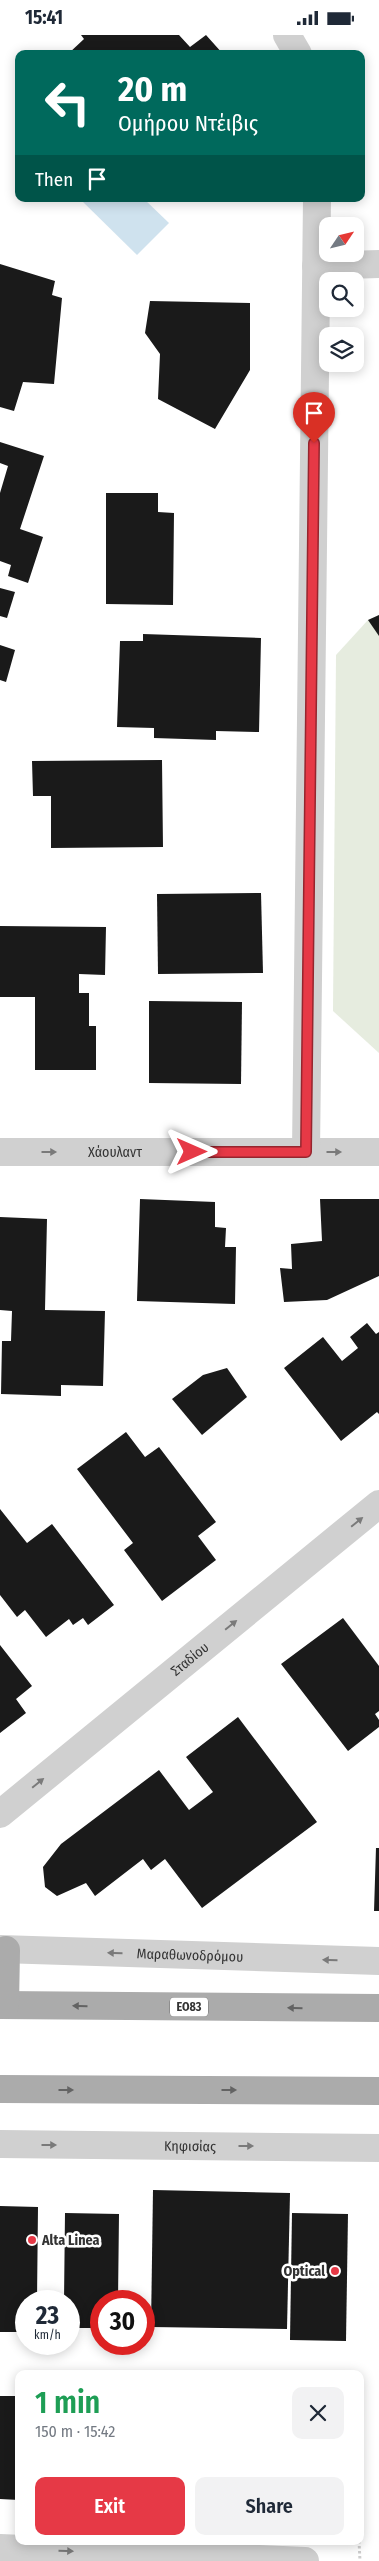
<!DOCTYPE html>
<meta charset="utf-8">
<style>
body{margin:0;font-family:"Fira Sans Condensed",sans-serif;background:#f2f2f3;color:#1f2937;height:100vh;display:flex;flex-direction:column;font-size:19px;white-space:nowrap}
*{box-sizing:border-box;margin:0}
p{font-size:16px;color:#747a83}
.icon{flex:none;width:28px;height:28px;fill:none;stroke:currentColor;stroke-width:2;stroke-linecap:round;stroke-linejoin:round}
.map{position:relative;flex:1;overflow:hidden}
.sheet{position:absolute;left:15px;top:2335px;width:349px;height:175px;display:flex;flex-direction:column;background:#fff;border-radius:10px;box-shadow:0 2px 12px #0003}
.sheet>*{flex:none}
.top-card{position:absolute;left:15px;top:15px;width:350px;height:152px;border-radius:10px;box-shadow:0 2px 12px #0003;background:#00695c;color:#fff;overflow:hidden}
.needle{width:32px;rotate:55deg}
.fabs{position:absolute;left:319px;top:182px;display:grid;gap:10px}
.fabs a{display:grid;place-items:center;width:45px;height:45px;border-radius:10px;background:#fff;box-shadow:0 2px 12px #0003;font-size:25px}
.speed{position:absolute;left:15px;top:2255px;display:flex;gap:10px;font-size:25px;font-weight:700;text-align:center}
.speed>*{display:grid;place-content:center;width:65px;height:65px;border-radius:50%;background:#fff;box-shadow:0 2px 12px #0003;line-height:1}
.speed small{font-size:12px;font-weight:400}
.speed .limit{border:8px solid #d22;background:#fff;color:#111}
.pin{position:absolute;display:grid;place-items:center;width:42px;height:42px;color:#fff;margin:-51px -21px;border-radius:50% 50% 50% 0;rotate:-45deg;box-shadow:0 0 5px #0007}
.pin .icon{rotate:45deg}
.me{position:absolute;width:55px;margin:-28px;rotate:90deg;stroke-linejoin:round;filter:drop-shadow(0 0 4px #0008)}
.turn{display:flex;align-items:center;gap:18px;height:105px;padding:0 20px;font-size:22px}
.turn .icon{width:65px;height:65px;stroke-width:2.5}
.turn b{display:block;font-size:35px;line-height:42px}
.then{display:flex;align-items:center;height:48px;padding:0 20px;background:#0003;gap:10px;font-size:19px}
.round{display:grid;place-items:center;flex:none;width:52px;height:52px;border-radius:10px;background:#f2f2f3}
.head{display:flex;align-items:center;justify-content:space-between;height:85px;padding:0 20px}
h1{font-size:30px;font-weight:600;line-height:38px;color:#1e9e55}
.button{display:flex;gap:10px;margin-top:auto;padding:10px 20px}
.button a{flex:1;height:58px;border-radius:10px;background:#e63946;color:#fff;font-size:20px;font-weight:600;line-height:58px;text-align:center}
.button a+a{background:#f2f2f3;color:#1f2937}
.status{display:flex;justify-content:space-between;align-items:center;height:35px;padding:0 25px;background:#fff;direction:ltr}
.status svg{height:14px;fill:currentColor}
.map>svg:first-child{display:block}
.green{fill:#e6ecdf}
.water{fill:#cfe2ee}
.building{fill:#1a1a1a}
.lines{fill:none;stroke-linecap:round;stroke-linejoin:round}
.path{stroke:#cdcdcd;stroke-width:3;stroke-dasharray:2.5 2.5;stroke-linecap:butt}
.minor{stroke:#d0d0d0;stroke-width:28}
.major{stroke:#ababab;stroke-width:28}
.oneway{fill:#7a7a7a}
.oneway2{fill:#636363}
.route-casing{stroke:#96252e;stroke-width:12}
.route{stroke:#e63946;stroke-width:9}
.poi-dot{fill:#e63946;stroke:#fff;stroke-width:2}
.labels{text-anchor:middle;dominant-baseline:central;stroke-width:5;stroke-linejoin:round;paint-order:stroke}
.shield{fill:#fff;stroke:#707070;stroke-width:1}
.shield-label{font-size:12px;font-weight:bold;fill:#333}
.street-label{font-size:14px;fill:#333;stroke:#fff}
.poi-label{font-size:14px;font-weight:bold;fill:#333;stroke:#fff;text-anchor:start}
</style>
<div class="status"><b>15:41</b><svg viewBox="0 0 49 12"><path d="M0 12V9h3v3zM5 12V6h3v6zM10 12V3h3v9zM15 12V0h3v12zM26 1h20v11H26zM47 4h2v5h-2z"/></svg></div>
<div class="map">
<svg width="379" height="2526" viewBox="0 0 379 2526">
<rect width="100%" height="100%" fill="#fff"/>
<polygon class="green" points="379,580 379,1018 333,976 336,620 368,585"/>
<polygon class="water" points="80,164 144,164 169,188 137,220"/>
<g class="building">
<polygon points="81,0 179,0 190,12 206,0 223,19 68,19 84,4"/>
<polygon points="0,229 55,246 52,260 62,263 54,349 23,347 14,376 0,372"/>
<polygon points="150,266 250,268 250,335 215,394 158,364 160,319 145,298"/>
<polygon points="0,407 44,421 20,494 43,502 28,548 8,541 11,530 0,526 0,458 8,431 0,428"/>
<polygon points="106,458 158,458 158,477 174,478 173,570 106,569"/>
<polygon points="0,553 15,557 7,583 0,581"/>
<polygon points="379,580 379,601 368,585"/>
<polygon points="143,599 261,603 259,697 216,696 216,705 154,703 154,693 117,692 120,606 143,606"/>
<polygon points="0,610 15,615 6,647 0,645"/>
<polygon points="162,725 163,812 51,813 51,761 33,761 32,726"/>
<polygon points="261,858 263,938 158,939 157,859"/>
<polygon points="0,891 106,892 105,940 79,939 79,958 89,958 89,991 96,991 96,1035 35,1035 35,962 0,962"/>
<polygon points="149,966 242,967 241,1049 149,1048"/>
<polygon points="140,1164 215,1167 215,1192 226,1193 225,1212 236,1212 235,1269 137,1266"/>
<polygon points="320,1164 379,1164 379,1241 327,1265 284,1267 280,1233 292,1234 291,1209 322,1206"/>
<polygon points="0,1182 47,1184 45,1275 105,1276 103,1351 61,1350 61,1361 1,1359 2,1306 11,1306 12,1276 0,1275"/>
<polygon points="367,1288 376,1299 379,1297 379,1379 377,1377 341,1406 284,1333 323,1302 342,1326 358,1313 350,1302"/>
<polygon points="227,1333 247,1362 202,1400 172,1364 203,1340"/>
<polygon points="126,1397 145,1422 159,1412 216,1487 198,1501 216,1525 162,1566 124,1515 133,1508 77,1434"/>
<polygon points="0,1474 27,1508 52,1489 114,1570 88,1590 83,1583 73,1590 69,1584 46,1602 25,1575 17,1582 0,1560"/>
<polygon points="343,1583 379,1631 379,1676 375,1679 379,1685 379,1692 348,1716 281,1629"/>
<polygon points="0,1610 32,1651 16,1664 26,1678 0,1698"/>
<polygon points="238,1682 317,1787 202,1873 165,1824 151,1835 143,1824 95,1861 86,1848 57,1861 45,1852 43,1832 61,1809 159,1735 189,1775 213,1757 186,1722"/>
<polygon points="376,1813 379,1813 379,1876 374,1876"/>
<polygon points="153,2155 290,2158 287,2294 151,2292"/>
<polygon points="0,2171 38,2172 37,2266 26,2266 26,2297 0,2297"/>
<polygon points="65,2178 119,2179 118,2266 101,2266 101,2293 69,2293 69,2266 64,2266"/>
<polygon points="292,2178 348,2179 346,2306 290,2305"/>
<polygon points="0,2361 19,2361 19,2465 0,2464"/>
</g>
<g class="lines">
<polyline class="path" points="359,2506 360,2526"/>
<g class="minor">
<polyline points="287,0 298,19"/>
<polyline points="316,231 379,229"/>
<path id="s1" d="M 0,1117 L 379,1117"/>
<polyline points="306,1117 317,164"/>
<path id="s2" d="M 0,1779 L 379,1469"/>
<path id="s3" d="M 0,1914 L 379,1926"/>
<path id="s4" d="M 0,2109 L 379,2113"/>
<polyline points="0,2513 305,2526"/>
</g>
<g class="major">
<polyline points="0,1970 379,1973"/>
<polyline points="5,1970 6,1915"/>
<polyline points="0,2054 379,2056"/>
</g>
</g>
<defs><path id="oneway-solid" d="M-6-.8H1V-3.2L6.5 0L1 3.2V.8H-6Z" transform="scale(1.25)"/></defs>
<g class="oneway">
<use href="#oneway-solid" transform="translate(49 1117)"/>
<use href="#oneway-solid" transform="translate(334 1117)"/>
<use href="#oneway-solid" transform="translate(357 1487) rotate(-39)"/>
<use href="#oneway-solid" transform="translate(231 1590) rotate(-39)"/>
<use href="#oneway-solid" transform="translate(38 1748) rotate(-39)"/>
<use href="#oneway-solid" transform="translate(115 1918) rotate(-178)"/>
<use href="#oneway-solid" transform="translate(330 1925) rotate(-178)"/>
<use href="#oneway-solid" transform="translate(49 2110)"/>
<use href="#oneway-solid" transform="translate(246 2111)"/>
<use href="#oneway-solid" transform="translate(66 2516) rotate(2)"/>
</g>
<g class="oneway2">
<use href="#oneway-solid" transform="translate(80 1971) rotate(-179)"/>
<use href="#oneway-solid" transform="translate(295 1973) rotate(-179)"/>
<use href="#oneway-solid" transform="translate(66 2055)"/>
<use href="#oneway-solid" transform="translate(229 2055)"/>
</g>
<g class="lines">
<g class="route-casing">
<polyline id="route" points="192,1117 306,1117 314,408"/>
</g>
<use href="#route" class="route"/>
</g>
<g class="poi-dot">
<circle cx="32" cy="2205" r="5"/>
<circle cx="335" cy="2236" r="5"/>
</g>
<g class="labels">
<rect class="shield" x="170" y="1962.5" width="38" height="19" rx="4"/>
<g class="shield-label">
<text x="189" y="1972">ΕΟ83</text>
</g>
<g class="street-label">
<text stroke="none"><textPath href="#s1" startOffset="115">Χάουλαντ</textPath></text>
<text stroke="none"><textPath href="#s2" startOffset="245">Σταδίου</textPath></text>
<text stroke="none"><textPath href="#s3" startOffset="190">Μαραθωνοδρόμου</textPath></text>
<text stroke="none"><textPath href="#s4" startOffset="190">Κηφισίας</textPath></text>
</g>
<g class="poi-label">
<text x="42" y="2205">Alta Linea</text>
<text x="325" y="2236" text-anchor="end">Optical</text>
</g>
</g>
</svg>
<div class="fabs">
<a><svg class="needle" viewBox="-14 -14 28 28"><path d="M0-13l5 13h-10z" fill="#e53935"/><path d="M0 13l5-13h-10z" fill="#747a83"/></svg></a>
<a><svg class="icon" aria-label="search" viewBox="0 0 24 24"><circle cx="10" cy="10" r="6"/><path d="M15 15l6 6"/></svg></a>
<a><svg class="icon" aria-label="layers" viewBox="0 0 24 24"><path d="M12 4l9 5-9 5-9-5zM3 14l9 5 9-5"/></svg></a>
</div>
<div class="speed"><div>23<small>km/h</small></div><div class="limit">30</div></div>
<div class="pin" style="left:314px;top:408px;background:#d93025"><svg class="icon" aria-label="arrive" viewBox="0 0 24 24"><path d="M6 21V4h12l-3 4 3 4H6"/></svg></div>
<svg class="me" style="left:192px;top:1117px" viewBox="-20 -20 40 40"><path d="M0-17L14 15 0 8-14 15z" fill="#e63946" stroke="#fff" stroke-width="4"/></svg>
<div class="top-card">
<div class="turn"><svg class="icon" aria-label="left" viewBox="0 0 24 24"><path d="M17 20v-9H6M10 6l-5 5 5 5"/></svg><div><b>20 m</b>Ομήρου Ντέιβις</div></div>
<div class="then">Then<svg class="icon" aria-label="arrive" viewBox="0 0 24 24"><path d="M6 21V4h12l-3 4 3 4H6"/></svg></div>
</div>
<section class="sheet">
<div class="head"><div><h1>1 min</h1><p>150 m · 15:42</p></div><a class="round"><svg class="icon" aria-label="close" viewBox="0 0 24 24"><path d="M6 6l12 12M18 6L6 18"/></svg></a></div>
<div class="button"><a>Exit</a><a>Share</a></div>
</section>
</div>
